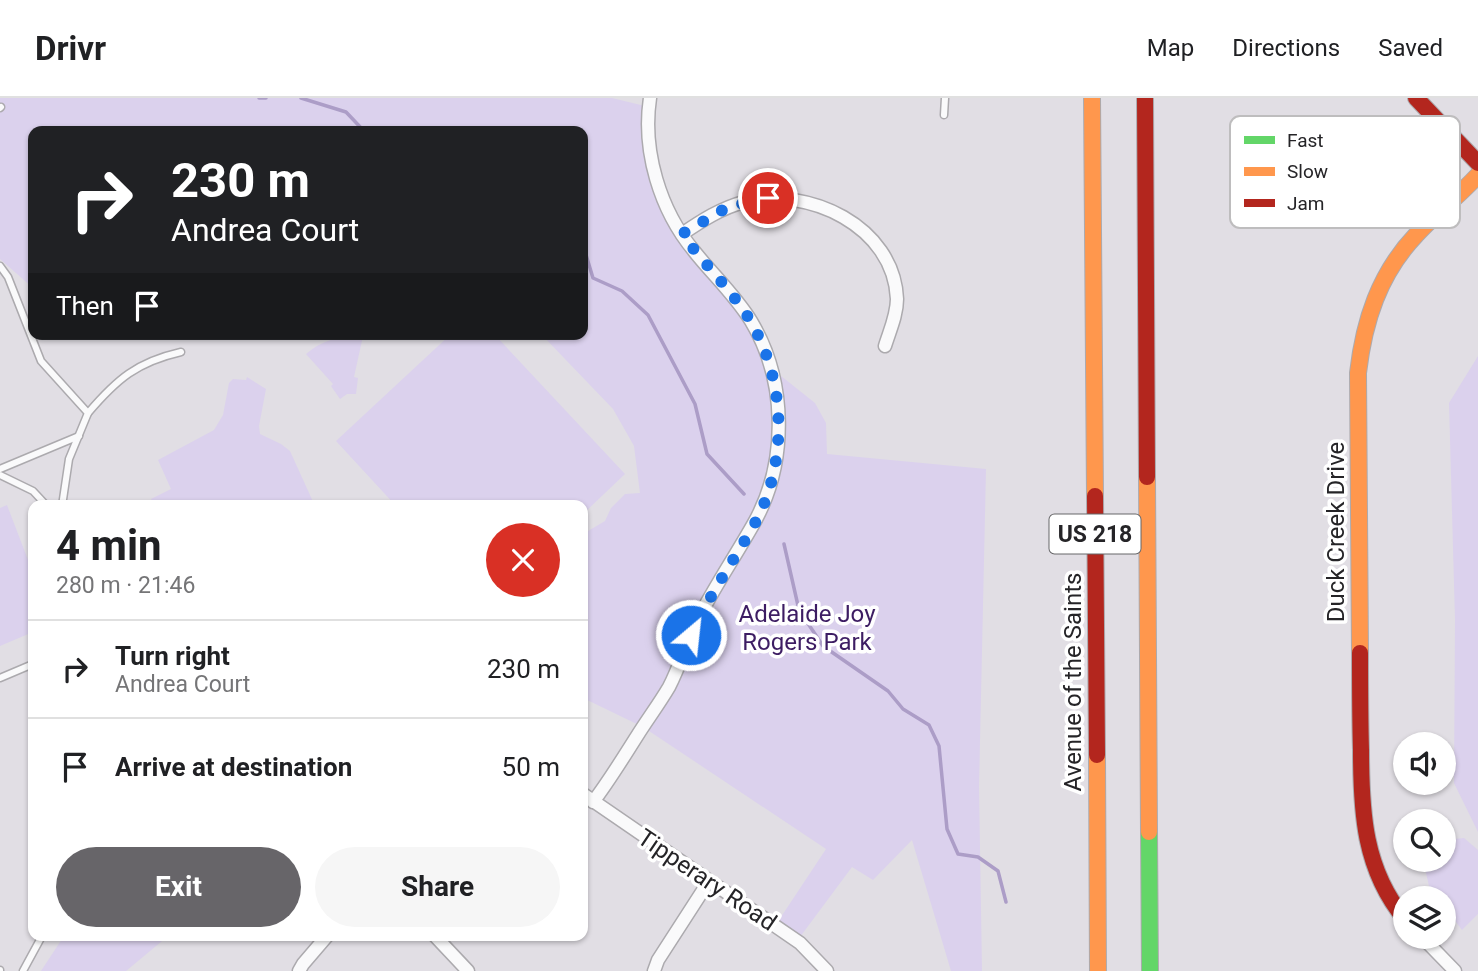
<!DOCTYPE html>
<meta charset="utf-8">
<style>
body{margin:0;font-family:Roboto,sans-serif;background:#f6f6f6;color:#202124;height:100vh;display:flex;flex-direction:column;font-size:26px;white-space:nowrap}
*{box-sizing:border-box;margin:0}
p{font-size:23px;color:#757577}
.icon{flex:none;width:38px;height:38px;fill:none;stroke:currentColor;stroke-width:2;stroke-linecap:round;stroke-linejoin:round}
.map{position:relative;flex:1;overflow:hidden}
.drawer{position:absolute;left:28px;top:402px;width:560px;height:441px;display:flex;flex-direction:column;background:#fff;border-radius:14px;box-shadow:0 2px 5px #0004}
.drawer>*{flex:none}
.banner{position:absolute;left:28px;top:28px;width:560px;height:214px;border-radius:14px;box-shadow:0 2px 5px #0004;background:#202124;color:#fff;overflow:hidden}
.controls{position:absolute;left:1393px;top:634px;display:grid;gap:14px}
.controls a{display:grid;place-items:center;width:63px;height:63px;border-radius:50%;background:#fff;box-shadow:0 2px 5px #0004;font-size:35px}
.pin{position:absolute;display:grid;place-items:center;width:60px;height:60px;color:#fff;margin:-30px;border:4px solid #fff;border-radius:50%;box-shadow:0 2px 7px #0007}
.me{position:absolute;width:77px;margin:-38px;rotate:28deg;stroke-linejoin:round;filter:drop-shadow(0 0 5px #0008)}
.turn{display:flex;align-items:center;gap:24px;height:147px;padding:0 28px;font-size:32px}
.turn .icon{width:91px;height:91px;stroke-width:2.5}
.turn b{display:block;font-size:49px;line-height:60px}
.then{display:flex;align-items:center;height:66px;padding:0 28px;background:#0003;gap:14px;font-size:26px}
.round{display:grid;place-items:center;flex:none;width:74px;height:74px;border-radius:37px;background:#f6f6f6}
.headline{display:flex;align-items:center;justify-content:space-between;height:119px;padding:0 28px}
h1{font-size:42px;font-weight:700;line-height:52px}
.button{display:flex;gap:14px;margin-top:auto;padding:14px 28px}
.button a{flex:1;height:80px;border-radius:42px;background:#676569;color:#fff;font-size:28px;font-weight:700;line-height:80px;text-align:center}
.button a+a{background:#f6f6f6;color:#202124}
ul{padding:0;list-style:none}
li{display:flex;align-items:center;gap:21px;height:98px;padding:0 28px;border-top:2px solid #e0e0e0}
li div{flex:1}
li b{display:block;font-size:26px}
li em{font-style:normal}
header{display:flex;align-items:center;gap:42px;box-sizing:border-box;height:98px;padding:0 35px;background:#fff;border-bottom:2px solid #e0e0e0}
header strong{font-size:33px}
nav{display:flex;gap:38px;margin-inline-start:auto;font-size:24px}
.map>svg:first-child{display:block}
.green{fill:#dbd1ed}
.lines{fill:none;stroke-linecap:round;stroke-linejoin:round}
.stream{stroke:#ac9dc7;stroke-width:3.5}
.lane-casing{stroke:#acaaae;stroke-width:9}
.street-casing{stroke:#acaaae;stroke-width:15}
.fast-casing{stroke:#acaaae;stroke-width:18}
.slow-casing{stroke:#acaaae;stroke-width:18}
.jam-casing{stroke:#acaaae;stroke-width:18}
.lane{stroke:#fafafb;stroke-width:6}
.street{stroke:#fafafb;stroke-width:12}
.fast{stroke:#63d668;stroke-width:16}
.slow{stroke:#ff974d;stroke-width:16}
.jam{stroke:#b3261e;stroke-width:16}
.route{stroke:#1a73e8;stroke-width:12;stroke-dasharray:0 21.6}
.labels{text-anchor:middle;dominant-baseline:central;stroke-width:7;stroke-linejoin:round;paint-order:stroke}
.shield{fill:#fff;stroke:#666668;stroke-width:2}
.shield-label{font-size:23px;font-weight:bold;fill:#252427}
.street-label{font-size:24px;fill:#252427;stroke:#fff}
.park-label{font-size:24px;fill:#3d1d63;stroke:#fff}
.key{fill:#fff;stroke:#bebdbe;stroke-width:2}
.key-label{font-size:19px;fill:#252427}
</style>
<header>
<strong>Drivr</strong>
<nav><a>Map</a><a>Directions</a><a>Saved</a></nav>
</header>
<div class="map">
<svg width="1478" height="873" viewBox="0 0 1478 873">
<rect width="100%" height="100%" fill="#e1dee4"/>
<g class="green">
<polygon points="0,0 612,0 649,9 648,33 668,112 735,200 771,270 815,305 826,325 827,356 986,371 979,689 982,873 951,873 912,742 873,782 852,769 797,843 775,828 826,751 643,629 583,600 583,436 605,423 611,410 625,396 640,395 634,348 613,311 541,236 583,236 583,33 33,33 33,190 0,161"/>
<polygon points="451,236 494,236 625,376 583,416 583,408 396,408 336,343"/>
<path d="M 349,238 L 363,238 L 354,279 L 358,280 L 356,296 L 347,296 L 340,301 L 331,288 L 333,286 L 306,256 C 319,245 332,240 349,238 Z"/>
<polygon points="1478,258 1478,734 1454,685 1455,522 1449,305"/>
<polygon points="247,279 266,291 259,328 260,336 281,346 290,353 315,408 155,408 151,401 171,391 158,362 214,332 223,317 229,285 233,281 246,282"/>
<polygon points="7,407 33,475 33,534 0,548 0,410"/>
<polygon points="1464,740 1478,752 1478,816 1462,832 1444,808 1444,800 1438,800 1429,788 1424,766 1426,761 1444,761 1444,742"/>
<polygon points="64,838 168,838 126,873 41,873"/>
</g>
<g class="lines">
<g class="stream">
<polyline points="259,0 266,0"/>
<polyline points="301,0 346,14 364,33"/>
<polyline points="583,147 593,180 622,193 648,217 695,306 707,356 744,396"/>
<polyline points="784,446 799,512 823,548 888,593 903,611 929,627 939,648 947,731 958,756 978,759 998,773 1006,804"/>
</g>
<g class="lane-casing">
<g id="lane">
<polyline points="0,10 1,9"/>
<polyline points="944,17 945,0"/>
<polyline points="0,168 8,179 41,263 88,315 69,361 62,408"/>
<path d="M 88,315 C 117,281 137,264 181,254"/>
<polyline points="0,371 79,338"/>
<polyline points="0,377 33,393 47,408"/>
<polyline points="0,580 33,566"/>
<polyline points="0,872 0,873"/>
<polyline points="23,873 42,838"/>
</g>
</g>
<g class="street-casing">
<g id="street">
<path d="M 1281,37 L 1345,105 C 1387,115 1386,78 1429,124"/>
<path d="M 682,136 C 701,123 721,110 744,104 C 808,88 894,128 897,201 C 897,217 890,232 885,248"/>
<polyline points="583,696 800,845 827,873"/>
<path d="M 593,704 C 609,683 623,660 637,638 C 647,622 659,606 669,589 C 680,568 687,543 698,521 C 715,488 736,457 754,425 C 788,364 787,283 751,223 C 735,197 713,177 694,153 C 660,112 642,53 650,0"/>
<polyline points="435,838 468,873"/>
<polyline points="1421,838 1455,873"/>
<polyline points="299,873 303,866 327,838"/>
<polyline points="654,873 658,862 709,783"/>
</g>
</g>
<g class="fast-casing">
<polyline id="fast" points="1149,734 1150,873"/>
</g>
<g class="slow-casing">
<g id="slow">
<polyline points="1092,0 1095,398"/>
<polyline points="1147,379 1149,734"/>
<path d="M 1360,555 L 1358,275 C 1364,223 1379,176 1416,137 C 1435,116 1458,99 1478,77"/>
<polyline points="1097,657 1098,873"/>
</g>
</g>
<g class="jam-casing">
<g id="jam">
<polyline points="1145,0 1147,379"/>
<polyline points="1416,0 1478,65"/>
<polyline points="1095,398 1097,657"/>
<path d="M 1360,555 C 1360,587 1360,620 1361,652 C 1361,714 1364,772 1405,821"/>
</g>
</g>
<use href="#lane" class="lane"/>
<use href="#street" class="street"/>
<use href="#fast" class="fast"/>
<use href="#slow" class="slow"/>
<use href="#jam" class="jam"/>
</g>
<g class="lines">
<path class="route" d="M 691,537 C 709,498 734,462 755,425 C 788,364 786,284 751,224 C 732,192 704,166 682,136 L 728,109 L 768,100"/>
</g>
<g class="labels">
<rect class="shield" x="1049.5" y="416.5" width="91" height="39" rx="5"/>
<g class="shield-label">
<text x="1095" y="436">US 218</text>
</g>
<g class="street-label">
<text transform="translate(1336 434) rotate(-90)">Duck Creek Drive</text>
<text transform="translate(1073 584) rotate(-90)">Avenue of the Saints</text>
<text transform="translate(707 782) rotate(34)">Tipperary Road</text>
</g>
<g class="park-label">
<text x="807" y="516">Adelaide Joy<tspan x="807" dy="28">Rogers Park</tspan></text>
</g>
</g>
<rect x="1230" y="18" width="230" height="112" rx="10" class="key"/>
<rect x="1244" y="38" width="31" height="8" fill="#63d668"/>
<rect x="1244" y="69" width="31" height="9" fill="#ff974d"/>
<rect x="1244" y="101" width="31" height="8" fill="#b3261e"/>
<g class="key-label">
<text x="1287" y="49">Fast</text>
<text x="1287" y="80">Slow</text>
<text x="1287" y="112">Jam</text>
</g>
</svg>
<div class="controls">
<a><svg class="icon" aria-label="sound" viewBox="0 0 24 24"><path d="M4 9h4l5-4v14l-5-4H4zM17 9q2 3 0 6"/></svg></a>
<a><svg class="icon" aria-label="search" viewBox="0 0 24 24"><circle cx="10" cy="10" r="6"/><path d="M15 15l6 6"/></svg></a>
<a><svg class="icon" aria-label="layers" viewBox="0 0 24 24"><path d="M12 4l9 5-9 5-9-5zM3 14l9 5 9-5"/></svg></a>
</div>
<div class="pin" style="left:768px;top:100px;background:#d93025"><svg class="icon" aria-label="arrive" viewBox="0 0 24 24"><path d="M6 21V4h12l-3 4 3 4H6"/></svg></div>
<svg class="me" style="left:691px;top:537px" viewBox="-20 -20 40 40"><circle r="17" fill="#1a73e8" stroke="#fff" stroke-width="3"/><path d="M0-11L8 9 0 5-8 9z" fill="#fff"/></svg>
<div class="banner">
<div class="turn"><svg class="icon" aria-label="right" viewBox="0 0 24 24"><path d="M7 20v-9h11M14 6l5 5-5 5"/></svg><div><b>230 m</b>Andrea Court</div></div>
<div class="then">Then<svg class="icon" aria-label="arrive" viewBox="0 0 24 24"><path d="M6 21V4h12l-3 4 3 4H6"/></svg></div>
</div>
<section class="drawer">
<div class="headline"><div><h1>4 min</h1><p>280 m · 21:46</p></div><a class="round" style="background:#d93025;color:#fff"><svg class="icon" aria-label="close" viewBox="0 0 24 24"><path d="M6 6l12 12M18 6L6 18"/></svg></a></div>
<ul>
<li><svg class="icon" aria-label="right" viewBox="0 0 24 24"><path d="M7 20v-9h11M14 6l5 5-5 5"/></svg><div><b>Turn right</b><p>Andrea Court</p></div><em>230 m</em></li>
<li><svg class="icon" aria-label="arrive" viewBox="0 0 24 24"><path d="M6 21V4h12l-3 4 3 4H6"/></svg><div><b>Arrive at destination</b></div><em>50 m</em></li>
</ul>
<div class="button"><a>Exit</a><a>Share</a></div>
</section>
</div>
